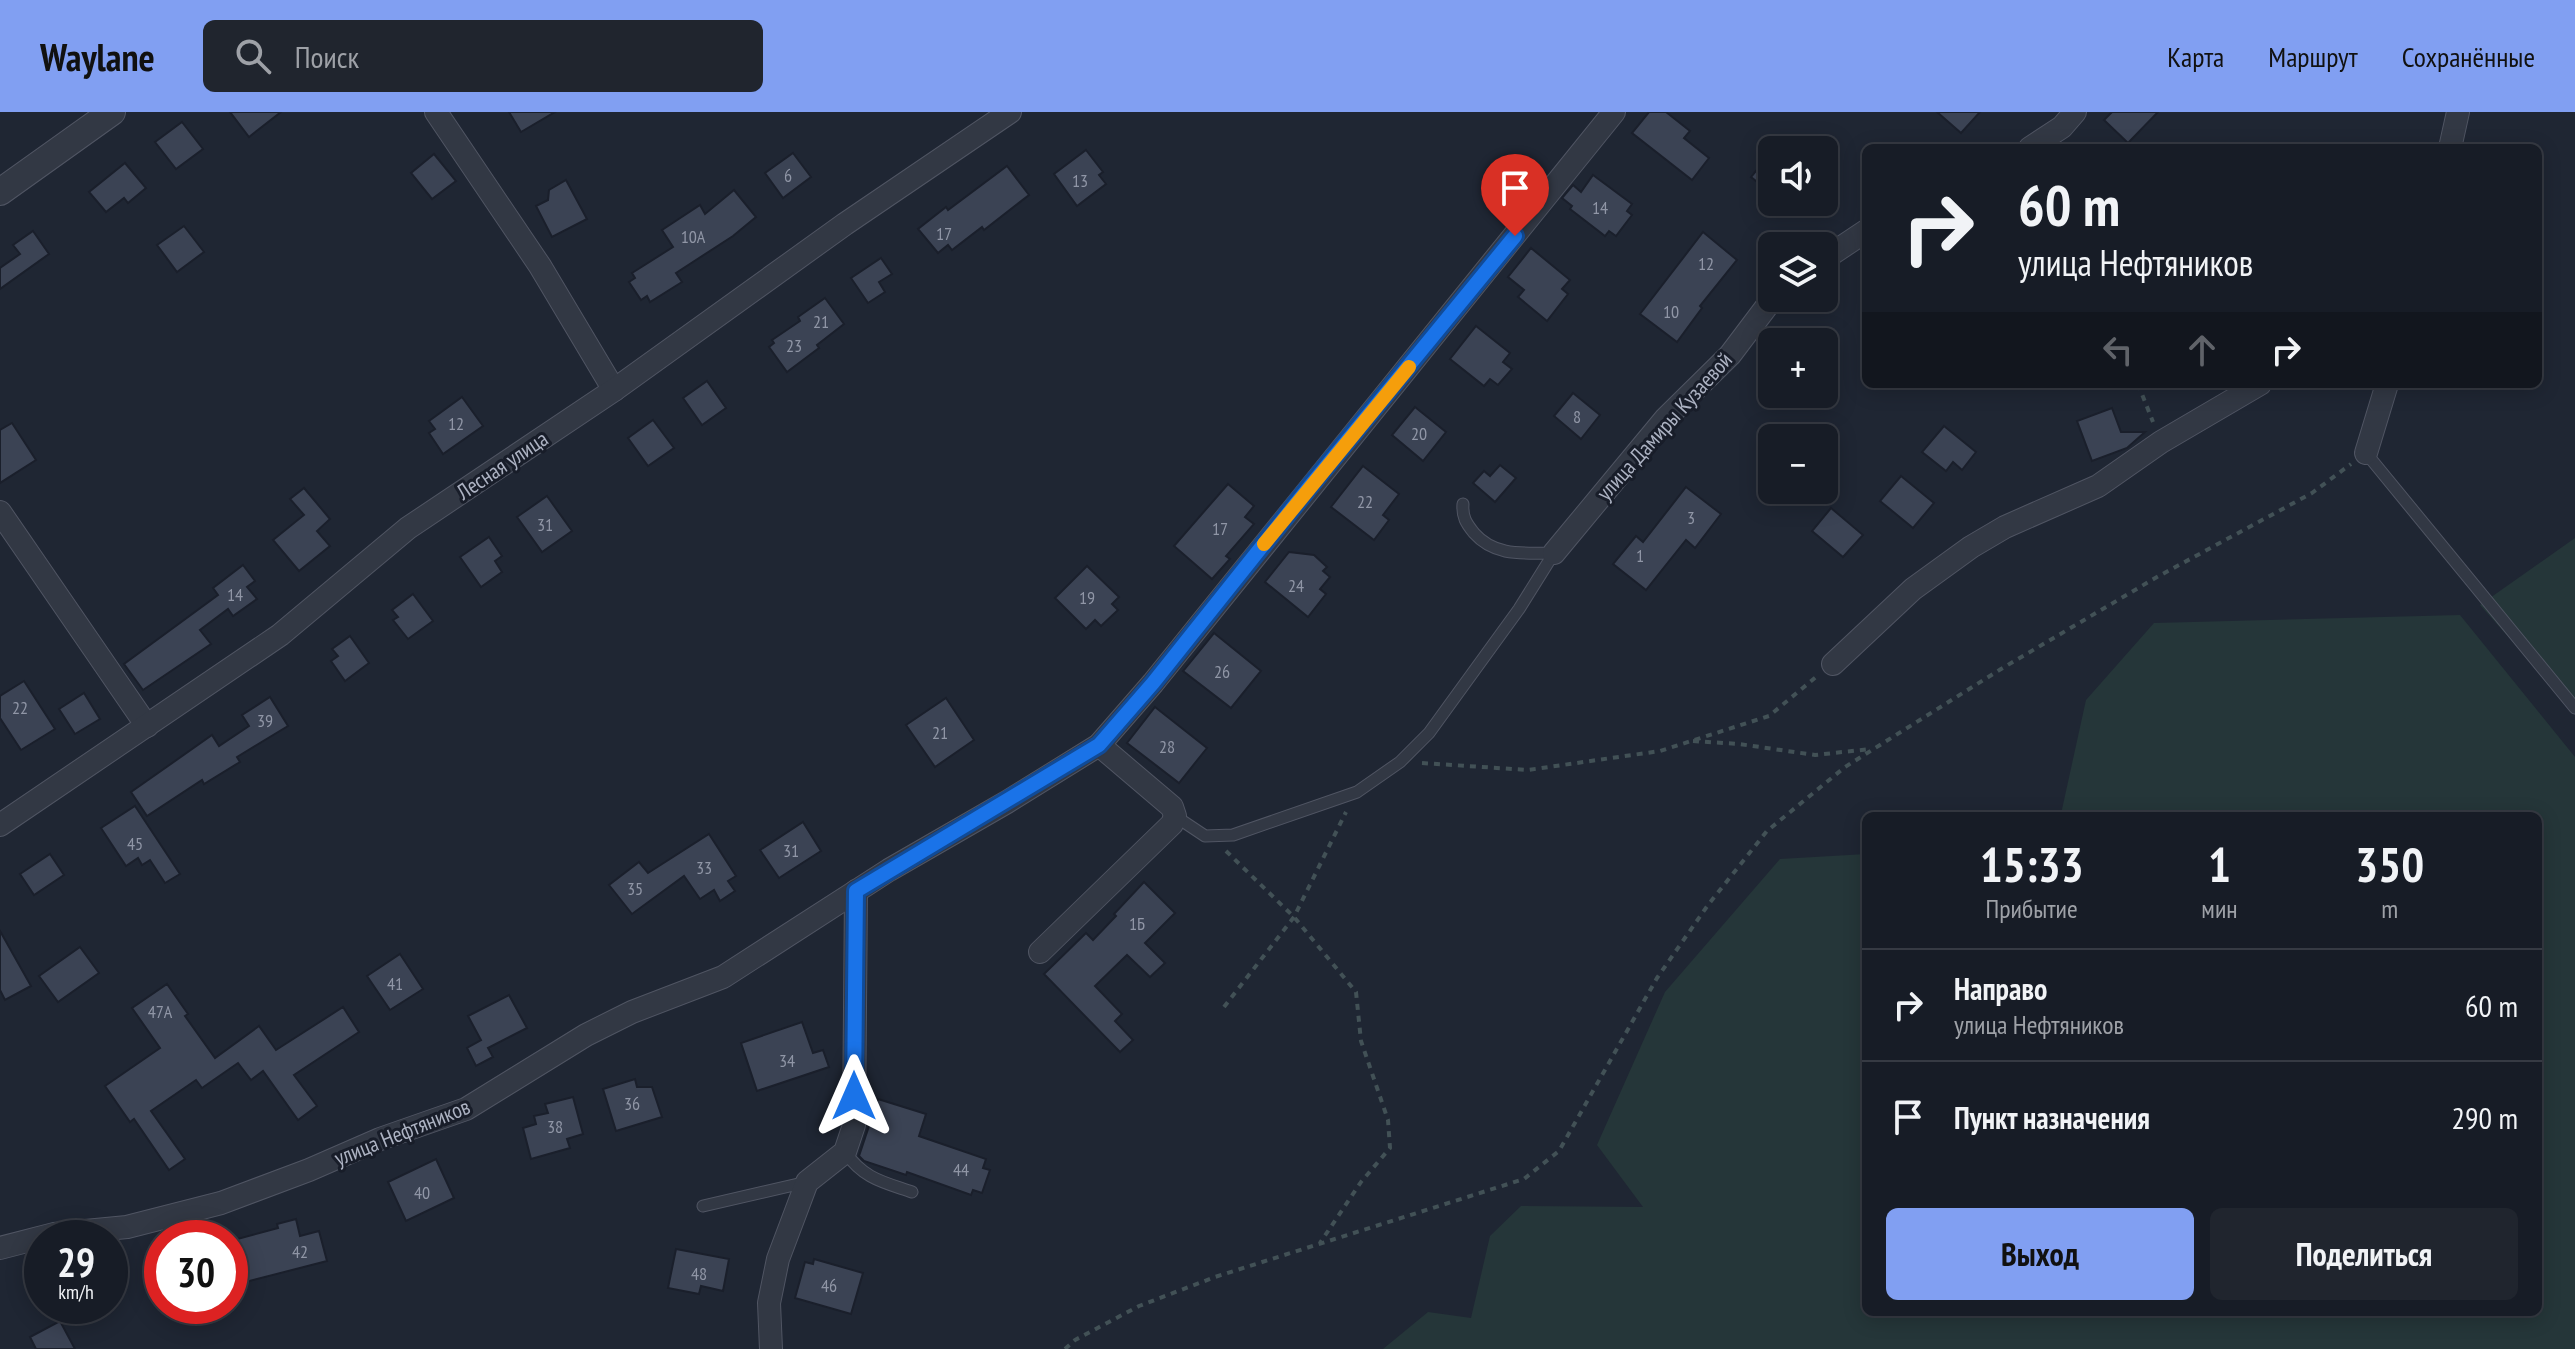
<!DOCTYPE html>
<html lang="ru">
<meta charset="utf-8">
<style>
body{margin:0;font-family:"PT Sans Narrow",sans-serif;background:#20252e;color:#f1f3f6;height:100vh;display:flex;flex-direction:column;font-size:30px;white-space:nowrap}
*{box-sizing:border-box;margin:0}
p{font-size:26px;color:#9ea1a7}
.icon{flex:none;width:44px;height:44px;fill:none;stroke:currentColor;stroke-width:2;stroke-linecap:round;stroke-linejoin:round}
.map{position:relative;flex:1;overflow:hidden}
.drawer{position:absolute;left:1862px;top:700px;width:680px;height:504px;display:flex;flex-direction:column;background:#171c26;border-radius:12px;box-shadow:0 4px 20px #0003,0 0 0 2px #363a43}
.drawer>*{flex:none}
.guide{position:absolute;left:1862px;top:32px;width:680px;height:244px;border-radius:12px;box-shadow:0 4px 20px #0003,0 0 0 2px #363a43;background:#171c26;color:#f1f3f6;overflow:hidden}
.controls{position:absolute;left:1758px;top:24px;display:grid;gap:16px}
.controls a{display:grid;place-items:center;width:80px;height:80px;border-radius:12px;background:#171c26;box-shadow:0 4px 20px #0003,0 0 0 2px #363a43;font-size:40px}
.speed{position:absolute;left:24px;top:1108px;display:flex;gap:16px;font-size:40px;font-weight:700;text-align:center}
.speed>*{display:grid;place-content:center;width:104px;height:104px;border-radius:50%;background:#171c26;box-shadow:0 4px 20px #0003,0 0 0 2px #363a43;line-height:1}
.speed small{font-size:20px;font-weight:400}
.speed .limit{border:12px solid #d22;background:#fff;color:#111}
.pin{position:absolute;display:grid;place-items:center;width:68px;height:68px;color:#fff;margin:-82px -34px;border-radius:50% 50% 50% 0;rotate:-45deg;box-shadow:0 0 8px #0007}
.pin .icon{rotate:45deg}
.me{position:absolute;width:88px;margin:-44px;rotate:0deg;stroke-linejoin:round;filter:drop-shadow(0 0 6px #0008)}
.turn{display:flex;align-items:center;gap:28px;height:168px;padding:0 24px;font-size:36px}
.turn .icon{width:104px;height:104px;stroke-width:2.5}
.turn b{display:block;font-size:56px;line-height:68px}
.lanes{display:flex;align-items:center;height:76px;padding:0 24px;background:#0003;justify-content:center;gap:40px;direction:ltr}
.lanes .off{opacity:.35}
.eta{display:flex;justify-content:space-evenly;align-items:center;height:136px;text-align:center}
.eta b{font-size:48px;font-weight:700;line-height:56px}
.action{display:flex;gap:16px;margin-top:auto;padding:16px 24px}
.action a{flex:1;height:92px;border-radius:12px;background:#819ff2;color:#111;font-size:32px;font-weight:700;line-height:92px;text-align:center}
.action a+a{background:#20252e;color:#f1f3f6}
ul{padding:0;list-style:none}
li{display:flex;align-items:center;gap:24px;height:112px;padding:0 24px;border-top:2px solid #363a43}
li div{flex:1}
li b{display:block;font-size:30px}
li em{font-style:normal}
header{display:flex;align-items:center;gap:48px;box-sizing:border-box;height:112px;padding:0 40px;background:#819ff2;color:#111}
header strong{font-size:38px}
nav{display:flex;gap:44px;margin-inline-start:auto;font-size:28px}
.search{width:560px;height:72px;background:#20252e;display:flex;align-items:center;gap:20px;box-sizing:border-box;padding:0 28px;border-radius:12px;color:#9ea1a7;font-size:30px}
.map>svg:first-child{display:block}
.green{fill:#253639}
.building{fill:#3b4354;stroke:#1a1f2b;stroke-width:2}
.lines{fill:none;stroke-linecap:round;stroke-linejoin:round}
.service-casing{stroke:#505563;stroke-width:13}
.minor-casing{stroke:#505563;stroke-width:24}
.tertiary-casing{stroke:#505563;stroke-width:28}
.path{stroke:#425156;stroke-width:4;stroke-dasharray:6 6;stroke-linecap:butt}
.service{stroke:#323844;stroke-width:11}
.minor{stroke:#323844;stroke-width:22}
.tertiary{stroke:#323844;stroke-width:26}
.route-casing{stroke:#114b97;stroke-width:20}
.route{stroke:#1a73e8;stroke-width:14}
.slow{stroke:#f59e0b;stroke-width:14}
.labels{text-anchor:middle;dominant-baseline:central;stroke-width:6;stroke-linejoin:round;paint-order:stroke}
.number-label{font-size:18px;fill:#9096a6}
.street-label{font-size:22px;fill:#acb2c2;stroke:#181d29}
</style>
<header>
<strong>Waylane</strong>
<div class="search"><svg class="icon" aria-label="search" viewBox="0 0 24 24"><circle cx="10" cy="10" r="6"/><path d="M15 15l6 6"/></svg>Поиск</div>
<nav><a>Карта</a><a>Маршрут</a><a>Сохранённые</a></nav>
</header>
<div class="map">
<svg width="2575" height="1237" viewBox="0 0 2575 1237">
<rect width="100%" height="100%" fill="#1f2633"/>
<g class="green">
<polygon points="2575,426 2575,600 2480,493"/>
<polygon points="2460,503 2575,645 2575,1237 1383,1237 1428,1200 1471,1206 1490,1124 1521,1094 1643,1095 1597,1033 1665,880 1780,747 1866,742 1866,1200 2538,1200 2538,704 2056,704 2061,702 2086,588 2154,511"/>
</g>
<g class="building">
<polygon points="230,0 281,0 249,25"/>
<polygon points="509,0 555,0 521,20"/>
<polygon points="1649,0 1666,0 1690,19 1684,26 1709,46 1692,68 1632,21"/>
<polygon points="1937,0 1980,0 1961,21"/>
<polygon points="2112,0 2158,0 2128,31 2104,8"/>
<polygon points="182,10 203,37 176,57 155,30"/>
<polygon points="1086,38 1103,60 1099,63 1106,72 1077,94 1054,62"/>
<polygon points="1772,39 1772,82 1751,65"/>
<polygon points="793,41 811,65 783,86 765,61"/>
<polygon points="434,42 456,69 432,87 411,61"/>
<polygon points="125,51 146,76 128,91 124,86 106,100 89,80"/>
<polygon points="1007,54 1029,83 984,118 982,115 952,138 948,133 938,141 918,117 946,95 948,98"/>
<polygon points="1593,63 1632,92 1627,99 1632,103 1616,124 1609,119 1605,124 1570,97 1572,94 1562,86 1573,73 1581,80"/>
<polygon points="566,68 587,107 552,125 536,94 548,88 549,78"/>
<polygon points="734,78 756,105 733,124 676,161 682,170 650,190 647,184 641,188 629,170 635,166 632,161 673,135 662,118 700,93 705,102"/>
<polygon points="184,114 204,140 177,160 157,133"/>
<polygon points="33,119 49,142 0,177 0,156 20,142 13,133"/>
<polygon points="1703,120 1737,148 1700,194 1702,196 1677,230 1640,202"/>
<polygon points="1531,136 1570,168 1562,177 1568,182 1547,209 1518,185 1524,178 1508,165"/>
<polygon points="881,146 892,162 879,170 885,180 868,191 851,166"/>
<polygon points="825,186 844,212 817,233 819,236 787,260 769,235 774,231 772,228 800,209 798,205"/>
<polygon points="1476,214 1510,241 1503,250 1512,257 1498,273 1490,267 1484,274 1450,247"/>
<polygon points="707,269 726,296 702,313 683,286"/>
<polygon points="1573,281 1600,303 1581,327 1554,304"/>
<polygon points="462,285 483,314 443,342 429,321 435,317 429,309"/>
<polygon points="1415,295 1446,320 1423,349 1392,323"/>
<polygon points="2112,296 2121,320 2145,320 2127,336 2092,349 2077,309"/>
<polygon points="653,308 674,336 648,354 628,326"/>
<polygon points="12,311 36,348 0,371 0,318"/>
<polygon points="1944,314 1976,340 1962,358 1953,350 1946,359 1922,340"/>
<polygon points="1500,353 1516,366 1495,390 1473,371 1484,359 1490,364"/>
<polygon points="1363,354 1399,382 1383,403 1389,408 1374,428 1331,395"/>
<polygon points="1901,364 1934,391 1913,416 1880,389"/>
<polygon points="1228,372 1254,394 1245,405 1254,412 1226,444 1230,447 1212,467 1174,434"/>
<polygon points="1686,375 1721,402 1695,436 1686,428 1646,478 1613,452 1636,424 1643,430"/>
<polygon points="304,376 330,407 317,419 330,434 299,459 273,428 304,403 290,387"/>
<polygon points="547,384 572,419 542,440 517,405"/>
<polygon points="1831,396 1863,423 1843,445 1812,419"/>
<polygon points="489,425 502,444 495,449 502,460 481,475 460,445"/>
<polygon points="1289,440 1314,443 1327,455 1323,459 1330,465 1320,477 1326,482 1308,505 1265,470"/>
<polygon points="243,453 255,469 247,475 257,487 233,504 228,497 200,518 211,532 143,578 124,552 218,483 213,476"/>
<polygon points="1087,454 1119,485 1112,492 1118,498 1101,514 1095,508 1086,517 1055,486"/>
<polygon points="413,482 433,509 408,527 393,508 398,505 392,498"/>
<polygon points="1214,521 1261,559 1231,596 1183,559"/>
<polygon points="350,524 369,551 345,569 331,549 338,544 332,537"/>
<polygon points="24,569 55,617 21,638 0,606 0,584"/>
<polygon points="84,581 100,607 75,622 59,597"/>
<polygon points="270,585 288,614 237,645 240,650 204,672 202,668 147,704 131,680 212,623 219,634 249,614 242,603"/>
<polygon points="946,586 974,628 935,655 906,613"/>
<polygon points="1155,595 1207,636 1179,671 1127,631"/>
<polygon points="135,694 180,762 165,771 150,748 142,753 138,746 126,754 101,716"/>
<polygon points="803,710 821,739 779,766 760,738"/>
<polygon points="709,722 736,764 728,769 735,779 720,789 714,778 700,787 684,764 632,802 609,773 639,750 648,761"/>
<polygon points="50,742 64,763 34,783 20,762"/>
<polygon points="1144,770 1175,801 1145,831 1165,851 1150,865 1127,843 1095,874 1122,902 1115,909 1133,928 1120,940 1044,862 1086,821 1093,828 1116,804 1114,802"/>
<polygon points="0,819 31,874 5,888 0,878"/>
<polygon points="80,835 99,861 58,890 39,864"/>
<polygon points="400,842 423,877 390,898 367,864"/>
<polygon points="167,872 188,902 185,904 215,946 259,914 276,938 343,895 359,920 294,963 317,994 298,1008 263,959 251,968 238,951 202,976 196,968 151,999 185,1047 169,1058 134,1007 130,1010 105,974 160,936 132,896"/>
<polygon points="509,883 527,916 488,936 493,945 476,954 467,936 481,928 468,904"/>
<polygon points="802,910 813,941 823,938 829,955 757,979 741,931"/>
<polygon points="635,967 637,975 652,975 662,1005 616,1019 603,977"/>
<polygon points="573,985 583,1022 567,1027 570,1036 531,1047 523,1016 536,1012 534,1004 548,1001 545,992"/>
<polygon points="878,987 926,1002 919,1024 986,1047 983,1056 990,1058 982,1081 973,1078 971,1083 907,1060 906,1063 864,1049 859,1044"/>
<polygon points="436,1047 454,1086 406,1109 388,1070"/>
<polygon points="296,1107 300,1124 319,1119 327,1149 230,1174 230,1129 278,1116 277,1112"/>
<polygon points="676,1137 729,1147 723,1179 701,1174 699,1182 668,1176"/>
<polygon points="814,1147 863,1161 851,1202 795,1186 805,1150 813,1152"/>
<polygon points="60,1209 75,1237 36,1237 30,1225"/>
</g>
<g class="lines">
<g class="service-casing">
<g id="service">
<polyline points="2366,341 2575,596"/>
<path d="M 1463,392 C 1462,405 1466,411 1474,421 C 1495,445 1524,441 1554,441"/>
<polyline points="1175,704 1205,724 1233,723 1357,680 1400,650 1429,621 1519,497 1554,441"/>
<path d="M 845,1040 C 864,1067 883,1070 912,1080"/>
<polyline points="703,1094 807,1070"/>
</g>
</g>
<g class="minor-casing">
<g id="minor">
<polyline points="436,0 540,154 614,278"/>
<polyline points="2030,36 2062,15 2075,0"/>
<polyline points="2450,36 2458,0"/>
<polyline points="1824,147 1866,119"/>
<polyline points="2366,341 2387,272"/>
<polyline points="0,400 147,614"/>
<polyline points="1554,441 1666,306 1730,243 1773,186"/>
<polyline points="1833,552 1913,477 1971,435 2005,415 2098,374 2161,330 2260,272"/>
<polyline points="0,713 280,523 408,416 614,278 845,112 1010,0"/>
<polyline points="1040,840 1172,712 1175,704 1172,695 1099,633"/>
<polyline points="0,1136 54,1122 127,1115 221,1091 309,1058 380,1027 466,997 586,923 632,900 723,865 889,758 1007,690 1099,633 1153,571 1614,0"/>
<polyline points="771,1237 769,1191 778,1147 798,1094 807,1070 845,1040 854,1013 856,779"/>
</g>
</g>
<g class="tertiary-casing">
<polyline id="tertiary" points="0,80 112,0"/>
</g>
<g class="path">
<polyline points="2138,272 2153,310"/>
<polyline points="1693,629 1739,632 1815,643 1871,637"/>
<polyline points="1422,651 1528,658 1660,639 1769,604 1816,565"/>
<polyline points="1226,739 1294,805 1356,880 1361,929 1388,1008 1390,1036 1361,1070 1320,1131"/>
<polyline points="1224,895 1294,805 1346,700"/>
<polyline points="1065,1237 1075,1228 1139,1194 1215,1165 1524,1067 1559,1039 1657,866 1708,793 1767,719 1845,655 2001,557 2157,465 2312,381 2351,352"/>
</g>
<use href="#service" class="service"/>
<use href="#minor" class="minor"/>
<use href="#tertiary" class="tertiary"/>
</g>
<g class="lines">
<g class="route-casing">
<polyline id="route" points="854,984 856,779 1099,633 1153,571 1310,374 1515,124"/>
</g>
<use href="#route" class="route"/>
<polyline class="slow" points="1264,432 1409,255"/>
</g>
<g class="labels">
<g class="number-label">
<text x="788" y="63">6</text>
<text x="1080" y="68">13</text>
<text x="1600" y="95">14</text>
<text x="944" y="121">17</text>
<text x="693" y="124">10А</text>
<text x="1706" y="151">12</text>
<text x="1671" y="199">10</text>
<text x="821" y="209">21</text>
<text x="794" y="233">23</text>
<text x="1577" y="304">8</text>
<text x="456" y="311">12</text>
<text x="1419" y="321">20</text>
<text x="1365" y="389">22</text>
<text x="1691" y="405">3</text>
<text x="545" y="412">31</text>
<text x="1220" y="416">17</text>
<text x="1640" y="443">1</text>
<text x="1296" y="473">24</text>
<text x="235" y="482">14</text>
<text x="1087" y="485">19</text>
<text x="1222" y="559">26</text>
<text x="20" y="595">22</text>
<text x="265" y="608">39</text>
<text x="940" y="620">21</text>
<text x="1167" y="634">28</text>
<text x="135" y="731">45</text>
<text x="791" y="738">31</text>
<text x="704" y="755">33</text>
<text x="635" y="776">35</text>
<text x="1137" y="811">1Б</text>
<text x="395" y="871">41</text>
<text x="160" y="899">47А</text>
<text x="787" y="948">34</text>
<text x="632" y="991">36</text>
<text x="555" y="1014">38</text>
<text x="961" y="1057">44</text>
<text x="422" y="1080">40</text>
<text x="300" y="1139">42</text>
<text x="699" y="1161">48</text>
<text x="829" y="1173">46</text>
</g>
<g class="street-label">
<text transform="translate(1664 314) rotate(-48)">улица Дамиры Кузаевой</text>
<text transform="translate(502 353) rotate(-34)">Лесная улица</text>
<text transform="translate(402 1020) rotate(-22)">улица Нефтяников</text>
</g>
</g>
</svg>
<div class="controls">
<a><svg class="icon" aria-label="sound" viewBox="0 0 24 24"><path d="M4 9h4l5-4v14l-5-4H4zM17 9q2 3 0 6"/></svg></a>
<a><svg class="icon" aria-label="layers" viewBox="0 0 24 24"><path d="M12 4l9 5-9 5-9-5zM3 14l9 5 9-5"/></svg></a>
<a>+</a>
<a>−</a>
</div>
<div class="speed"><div>29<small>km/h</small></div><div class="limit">30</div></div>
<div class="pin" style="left:1515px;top:124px;background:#d93025"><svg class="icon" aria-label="arrive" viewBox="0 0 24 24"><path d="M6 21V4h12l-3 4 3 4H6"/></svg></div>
<svg class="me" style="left:854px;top:984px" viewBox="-20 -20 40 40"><path d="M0-17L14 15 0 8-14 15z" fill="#1a73e8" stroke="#fff" stroke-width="4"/></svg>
<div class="guide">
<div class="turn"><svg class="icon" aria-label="right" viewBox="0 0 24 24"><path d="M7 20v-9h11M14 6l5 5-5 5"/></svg><div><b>60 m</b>улица Нефтяников</div></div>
<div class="lanes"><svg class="icon off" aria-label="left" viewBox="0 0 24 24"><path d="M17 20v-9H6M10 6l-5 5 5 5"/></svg><svg class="icon off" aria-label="ahead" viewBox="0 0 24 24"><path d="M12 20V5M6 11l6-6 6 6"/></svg><svg class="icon" aria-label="right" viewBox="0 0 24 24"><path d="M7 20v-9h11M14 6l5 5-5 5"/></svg></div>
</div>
<section class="drawer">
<div class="eta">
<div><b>15:33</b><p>Прибытие</p></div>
<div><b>1</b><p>мин</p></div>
<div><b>350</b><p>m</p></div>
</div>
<ul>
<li><svg class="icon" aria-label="right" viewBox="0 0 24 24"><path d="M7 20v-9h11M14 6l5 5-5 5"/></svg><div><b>Направо</b><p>улица Нефтяников</p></div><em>60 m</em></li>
<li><svg class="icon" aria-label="arrive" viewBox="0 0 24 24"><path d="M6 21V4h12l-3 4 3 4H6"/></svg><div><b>Пункт назначения</b></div><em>290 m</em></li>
</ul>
<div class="action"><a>Выход</a><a>Поделиться</a></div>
</section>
</div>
